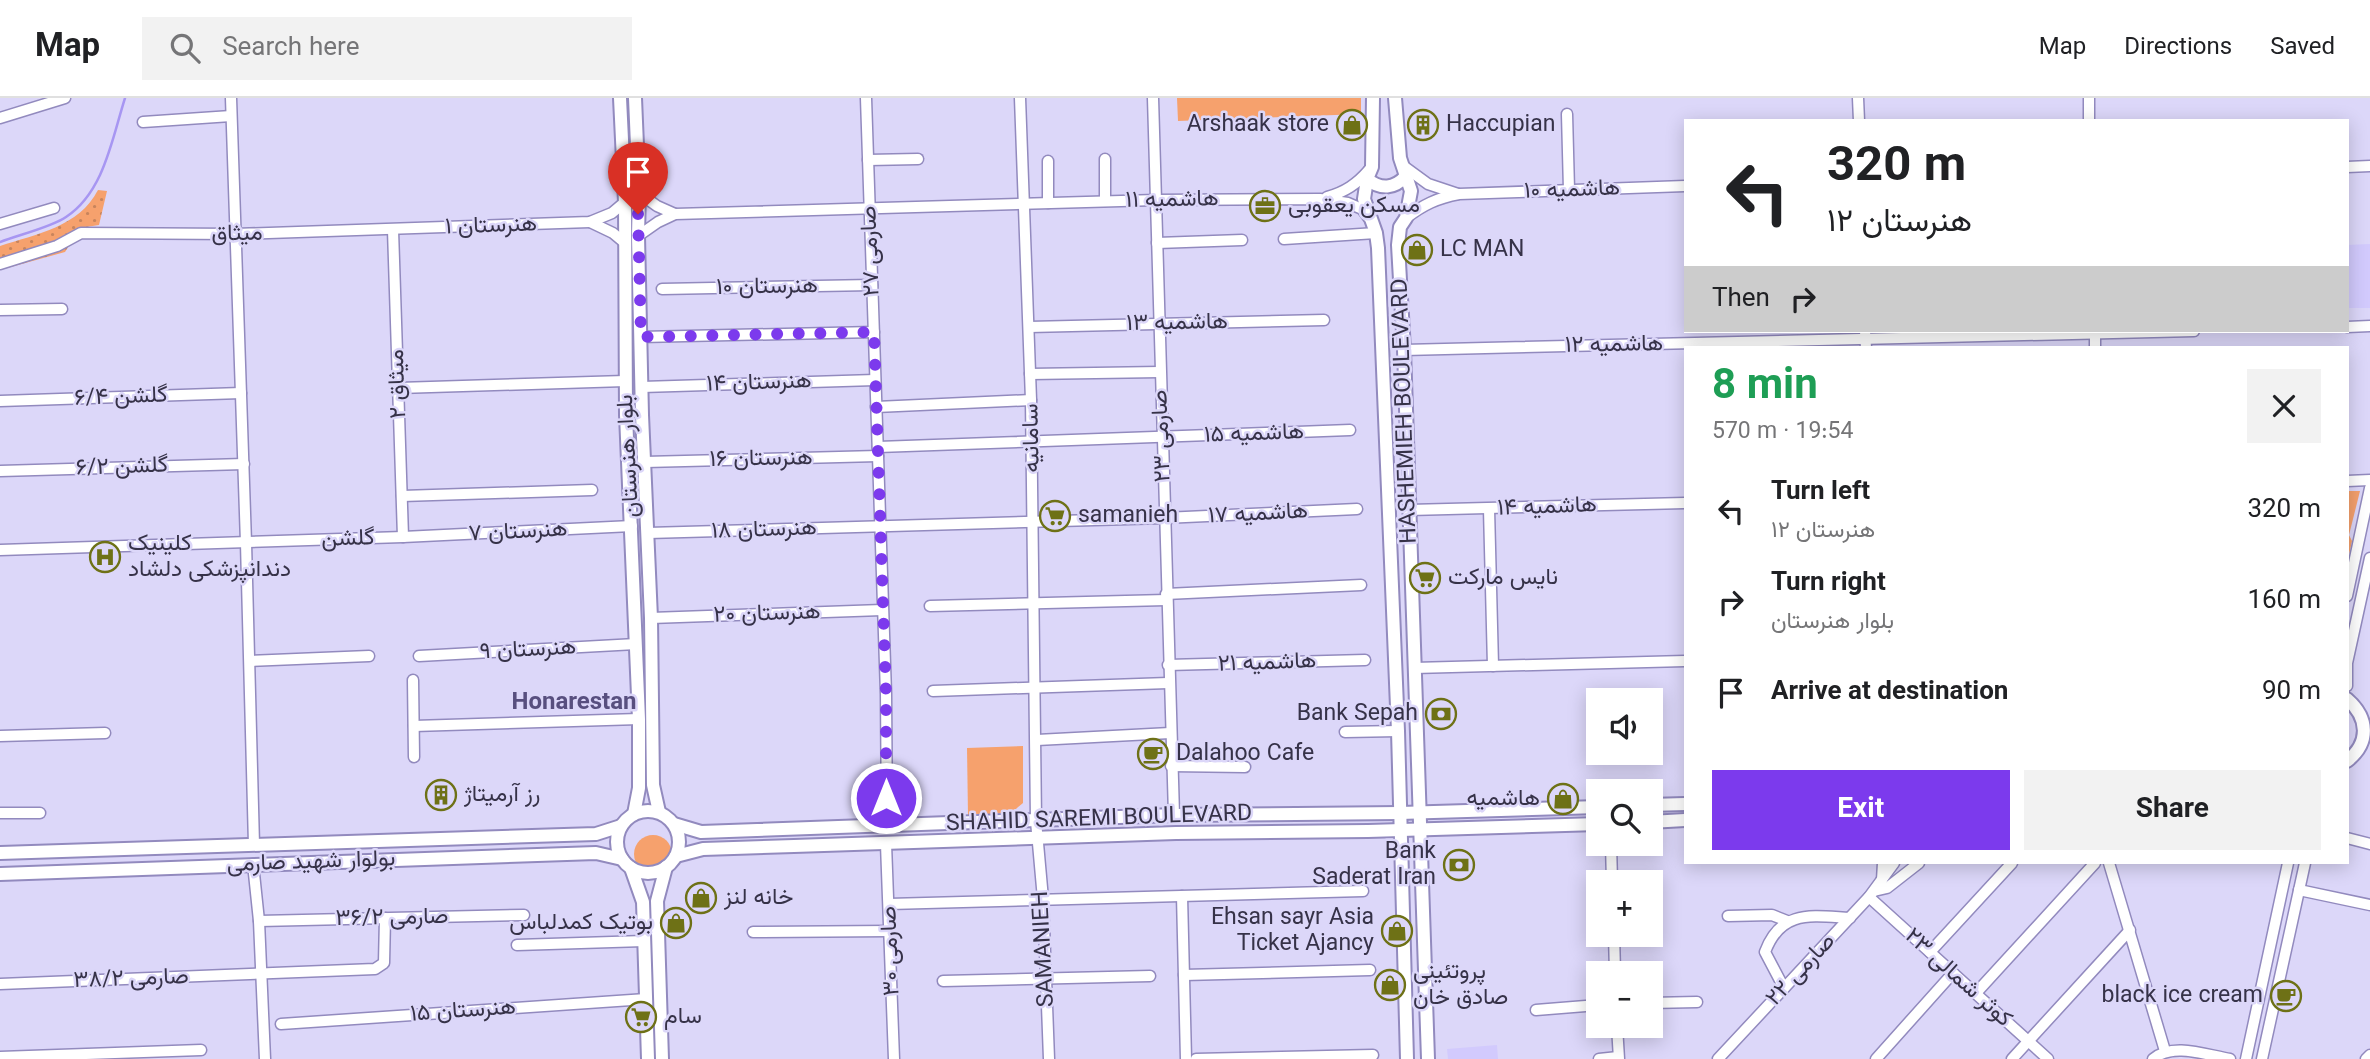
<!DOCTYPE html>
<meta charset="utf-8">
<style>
body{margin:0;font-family:Georgia,Vazirmatn,serif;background:#f2f2f2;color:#202124;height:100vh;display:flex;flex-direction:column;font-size:26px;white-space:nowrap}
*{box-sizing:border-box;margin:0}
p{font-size:23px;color:#757577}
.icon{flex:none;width:38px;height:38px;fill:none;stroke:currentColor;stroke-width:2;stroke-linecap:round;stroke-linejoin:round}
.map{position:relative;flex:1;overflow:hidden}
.sheet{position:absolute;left:1684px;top:248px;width:665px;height:518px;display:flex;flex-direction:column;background:#fff;border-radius:0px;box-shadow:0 4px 18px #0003}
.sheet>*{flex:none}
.top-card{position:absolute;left:1684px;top:21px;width:665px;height:214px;border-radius:0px;box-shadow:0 4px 18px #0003;background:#fff;color:#202124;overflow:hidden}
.fabs{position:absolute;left:1586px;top:590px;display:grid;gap:14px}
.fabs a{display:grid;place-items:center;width:77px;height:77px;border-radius:0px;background:#fff;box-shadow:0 4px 18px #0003;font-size:35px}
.pin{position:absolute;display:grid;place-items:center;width:60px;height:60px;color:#fff;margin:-72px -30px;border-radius:50% 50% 50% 0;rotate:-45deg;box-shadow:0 0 7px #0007}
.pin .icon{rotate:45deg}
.me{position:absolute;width:77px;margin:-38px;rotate:0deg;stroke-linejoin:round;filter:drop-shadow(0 0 5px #0008)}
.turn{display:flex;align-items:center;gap:24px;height:147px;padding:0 28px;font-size:32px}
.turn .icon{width:91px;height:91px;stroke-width:2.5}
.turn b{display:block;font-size:49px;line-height:60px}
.then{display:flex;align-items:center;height:66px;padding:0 28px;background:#0003;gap:14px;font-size:26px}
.round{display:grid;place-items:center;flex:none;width:74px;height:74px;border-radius:0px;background:#f2f2f2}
.overview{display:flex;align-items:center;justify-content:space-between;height:119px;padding:0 28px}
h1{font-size:42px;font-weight:700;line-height:52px;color:#1e9e55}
.action{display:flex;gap:14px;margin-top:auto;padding:14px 28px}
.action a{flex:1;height:80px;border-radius:0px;background:#7c3aed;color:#fff;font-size:28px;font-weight:700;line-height:80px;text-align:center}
.action a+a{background:#f2f2f2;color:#202124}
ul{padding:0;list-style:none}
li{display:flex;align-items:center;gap:21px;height:91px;padding:0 28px}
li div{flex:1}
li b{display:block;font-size:26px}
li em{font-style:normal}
header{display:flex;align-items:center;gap:42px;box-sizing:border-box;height:98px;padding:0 35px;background:#fff;border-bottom:2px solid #e0e0e0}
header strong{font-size:33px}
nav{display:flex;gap:38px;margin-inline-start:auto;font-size:24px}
.search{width:490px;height:63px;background:#f2f2f2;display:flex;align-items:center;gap:18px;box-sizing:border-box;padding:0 24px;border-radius:0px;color:#757577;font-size:26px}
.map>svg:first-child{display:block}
.built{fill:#d2cafd}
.green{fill:#f6a16d}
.park{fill:url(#park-dots)}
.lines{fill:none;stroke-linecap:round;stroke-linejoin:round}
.stream{stroke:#a796f2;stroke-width:2.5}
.minor-casing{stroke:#928abe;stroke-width:13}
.major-casing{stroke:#928abe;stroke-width:16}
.minor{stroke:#fff;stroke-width:10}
.major{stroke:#fff;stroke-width:12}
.route{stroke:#7c3aed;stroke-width:12;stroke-dasharray:0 21.6}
.labels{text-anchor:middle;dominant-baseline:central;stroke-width:5;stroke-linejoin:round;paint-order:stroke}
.poi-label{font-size:23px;fill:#363248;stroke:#dcd7f9;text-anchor:start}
.street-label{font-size:23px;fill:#363248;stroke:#dcd7f9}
.neighbourhood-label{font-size:24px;font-weight:bold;fill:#584f7f;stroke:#dcd7f9}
</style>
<header>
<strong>Map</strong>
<div class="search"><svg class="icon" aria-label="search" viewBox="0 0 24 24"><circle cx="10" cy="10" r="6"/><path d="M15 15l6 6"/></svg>Search here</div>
<nav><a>Map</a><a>Directions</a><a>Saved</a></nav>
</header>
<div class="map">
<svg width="2370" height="961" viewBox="0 0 2370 961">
<defs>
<pattern id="park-dots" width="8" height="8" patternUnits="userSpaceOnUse" patternTransform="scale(1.75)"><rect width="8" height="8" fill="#f6a16d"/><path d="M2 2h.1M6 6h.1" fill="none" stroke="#c8845c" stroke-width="1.8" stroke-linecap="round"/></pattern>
</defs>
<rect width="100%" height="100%" fill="#dcd7f9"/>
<g class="built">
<polygon points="2370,146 2370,210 2347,210 2347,147"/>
<polygon points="1497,947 1498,961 1448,961 1447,951"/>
</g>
<g class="green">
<polygon points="1177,0 1361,0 1361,16 1178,23"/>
<polygon points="2347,393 2360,393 2349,437 2352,443 2347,466"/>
<polygon points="1023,648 1023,705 1011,715 968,717 967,650"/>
<circle cx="653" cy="756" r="19"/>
</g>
<path class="park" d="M 98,92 L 107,93 L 99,127 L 80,130 L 65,154 L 0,172 L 0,148 C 36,136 79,129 98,92 Z"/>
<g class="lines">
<path class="stream" d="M 0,144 C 18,137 52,129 66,119 C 104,94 112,41 125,0"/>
<g class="minor-casing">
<g id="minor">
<polyline points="231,0 246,445 254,747"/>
<polyline points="866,0 886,596 887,727"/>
<polyline points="1020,0 1031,302 1036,723 1043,801 1049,961"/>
<polyline points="1153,0 1174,717"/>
<polyline points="1858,0 1859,23"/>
<polyline points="2089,0 2089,23"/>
<polyline points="1567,16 1569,92"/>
<polyline points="0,20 65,0"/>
<polyline points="143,24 231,18"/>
<polyline points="868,62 918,61"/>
<polyline points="1048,63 1048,105"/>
<polyline points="1402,67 1428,86 1458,96"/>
<polyline points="2347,69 2370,68"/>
<polyline points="639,95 657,108 675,116"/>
<path d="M 1327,99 C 1345,94 1357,86 1369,72"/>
<polyline points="1105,103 1105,61"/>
<path d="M 1406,120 C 1423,107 1437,100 1459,96 L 1685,88"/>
<polyline points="590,124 613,135 625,145"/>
<polyline points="0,126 54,110"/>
<polyline points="393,132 403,439"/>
<polyline points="638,138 658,124 675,116 1156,102 1320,101 1348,105 1362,111 1368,119"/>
<polyline points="1284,141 1376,135"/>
<polyline points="1157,145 1242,142"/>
<polyline points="0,166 57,148 81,135 236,136 590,124 612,115 625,104"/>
<polyline points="662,191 872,187"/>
<polyline points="0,212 62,211"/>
<polyline points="1029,229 1324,222"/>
<polyline points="2347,229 2370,228"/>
<polyline points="1865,233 1866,250"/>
<polyline points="2095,233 2095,250"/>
<polyline points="641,239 874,234"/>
<polyline points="1404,252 2194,233"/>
<polyline points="1030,276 1160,274"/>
<polyline points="642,289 875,282"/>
<polyline points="399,290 625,283"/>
<polyline points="0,303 241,295"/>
<polyline points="876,309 1031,302"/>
<polyline points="878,349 1350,332"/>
<polyline points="645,364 878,358"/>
<polyline points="0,373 244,366"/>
<polyline points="2347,383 2370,382"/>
<polyline points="402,398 592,392"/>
<polyline points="1489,411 1493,568"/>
<polyline points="1409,412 1685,405"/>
<polyline points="648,435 1164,420 1357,411"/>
<polyline points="0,452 403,439 632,428"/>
<polyline points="1166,496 1361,487"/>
<polyline points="2347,498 2370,390"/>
<polyline points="930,508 1166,502"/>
<polyline points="651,520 882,512"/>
<polyline points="419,558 636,546"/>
<polyline points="250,563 369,558"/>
<polyline points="1168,567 1365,562"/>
<polyline points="1414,570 1685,563"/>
<polyline points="413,582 414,659"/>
<polyline points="2347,588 2347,565 2370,460"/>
<polyline points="933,593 1168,585"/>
<polyline points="414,628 639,621"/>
<polyline points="1345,634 1398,633"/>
<polyline points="0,638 105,635"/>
<polyline points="1037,642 1170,635"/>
<polyline points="1171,668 1245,669"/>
<polyline points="0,715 40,715"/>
<polyline points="2347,740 2370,746"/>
<polyline points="886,746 894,961"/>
<polyline points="1611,746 1612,784"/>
<polyline points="2109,765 2165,953"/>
<polyline points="253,766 259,823 265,961"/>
<polyline points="1882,782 1883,765"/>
<polyline points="2299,792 2370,807"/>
<polyline points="1874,793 1887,790 1919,765"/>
<polyline points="1182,798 1186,961"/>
<polyline points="1869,799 2048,961"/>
<polyline points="889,806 1363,793"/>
<polyline points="1728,818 1772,817 1787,823"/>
<polyline points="259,823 524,817"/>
<polyline points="753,834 890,833"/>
<polyline points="1614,836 1615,875"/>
<polyline points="517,847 644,843"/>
<polyline points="1930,854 2012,765"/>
<polyline points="1184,877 1370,872"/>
<polyline points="943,883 1150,878"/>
<polyline points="0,886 375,871 384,865 385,820"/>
<path d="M 1784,890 L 1765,854 C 1781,811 1812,818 1850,820"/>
<polyline points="1976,895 2095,765"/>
<polyline points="1650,905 1697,904"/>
<polyline points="1536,912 1598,907"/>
<polyline points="281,926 646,901"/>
<polyline points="1617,928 1619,961"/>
<polyline points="0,959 201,952"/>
<polyline points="1196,961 1373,957"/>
<polyline points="1599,961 1618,959"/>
<polyline points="1718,961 1869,799 1894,765"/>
<polyline points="1876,961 1953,875"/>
<polyline points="2012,961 2130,832"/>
<path d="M 2153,961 C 2173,944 2206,957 2230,961"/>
<polyline points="2246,961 2288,765"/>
<polyline points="2262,961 2305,765"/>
<polyline points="2366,961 2370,957"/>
</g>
</g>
<g class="major-casing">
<g id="major">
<polyline points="620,0 625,104 626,317 639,621 639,690 634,716"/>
<polyline points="635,0 639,95 638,138 642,317 651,520 653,687 659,714"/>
<polyline points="1373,0 1372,69 1367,81 1364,101 1376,135 1378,150 1398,633 1407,961"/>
<polyline points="1395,0 1400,60 1411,93 1406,120 1400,129 1398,147 1404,252 1428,961"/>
<path d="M 1367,81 C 1381,92 1394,91 1406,78"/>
<path d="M 2347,601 C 2369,620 2370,645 2347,663"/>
<polyline points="1650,707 1685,706"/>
<circle cx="648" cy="744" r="31"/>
<polyline points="1650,724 1685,722"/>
<polyline points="674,726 701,734 1174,717 1400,715 1598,709"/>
<polyline points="0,755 596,736 621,728"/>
<polyline points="676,758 703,751 794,748 1176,735 1368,733 1598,726"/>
<polyline points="631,770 643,804 648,961"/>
<polyline points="0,776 596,755 622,761"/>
<polyline points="662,961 657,803 666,769"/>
</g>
</g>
<use href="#minor" class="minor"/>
<use href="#major" class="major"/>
</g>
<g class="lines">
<polyline class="route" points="638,116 641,239 874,234 886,596 886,700"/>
</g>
<defs>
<g id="shop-ring" transform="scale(1.575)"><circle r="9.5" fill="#dcd7f9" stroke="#6e7116" stroke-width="1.5"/><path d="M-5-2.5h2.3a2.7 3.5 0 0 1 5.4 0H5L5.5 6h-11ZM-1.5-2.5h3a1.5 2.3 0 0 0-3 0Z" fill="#6e7116"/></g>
<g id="building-ring" transform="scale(1.575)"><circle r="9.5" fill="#dcd7f9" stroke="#6e7116" stroke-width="1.5"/><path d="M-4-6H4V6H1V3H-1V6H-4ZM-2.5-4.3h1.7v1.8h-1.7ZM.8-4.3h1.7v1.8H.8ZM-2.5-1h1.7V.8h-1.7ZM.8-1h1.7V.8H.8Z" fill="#6e7116"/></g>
<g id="office-ring" transform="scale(1.575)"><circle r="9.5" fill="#dcd7f9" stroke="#6e7116" stroke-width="1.5"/><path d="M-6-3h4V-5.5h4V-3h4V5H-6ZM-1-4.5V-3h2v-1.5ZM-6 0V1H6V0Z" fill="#6e7116"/></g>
<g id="supermarket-ring" transform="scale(1.575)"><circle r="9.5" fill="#dcd7f9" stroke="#6e7116" stroke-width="1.5"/><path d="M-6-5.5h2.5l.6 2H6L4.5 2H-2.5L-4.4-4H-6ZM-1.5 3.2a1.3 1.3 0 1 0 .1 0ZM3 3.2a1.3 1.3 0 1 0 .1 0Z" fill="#6e7116"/></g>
<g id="hospital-ring" transform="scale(1.575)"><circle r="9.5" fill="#dcd7f9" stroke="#6e7116" stroke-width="1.5"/><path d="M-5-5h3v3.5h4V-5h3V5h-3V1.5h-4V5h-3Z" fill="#6e7116"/></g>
<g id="bank-ring" transform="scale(1.575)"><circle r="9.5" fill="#dcd7f9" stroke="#6e7116" stroke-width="1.5"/><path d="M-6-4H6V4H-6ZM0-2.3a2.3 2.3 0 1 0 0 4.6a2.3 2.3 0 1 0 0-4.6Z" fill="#6e7116"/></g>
<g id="cafe-ring" transform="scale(1.575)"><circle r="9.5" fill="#dcd7f9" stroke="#6e7116" stroke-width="1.5"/><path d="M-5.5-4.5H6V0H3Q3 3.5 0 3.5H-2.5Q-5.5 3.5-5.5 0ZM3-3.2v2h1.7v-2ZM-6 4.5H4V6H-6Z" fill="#6e7116"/></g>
</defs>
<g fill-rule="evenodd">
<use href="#shop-ring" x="1352" y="27"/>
<use href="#building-ring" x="1423" y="27"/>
<use href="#office-ring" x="1265" y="108"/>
<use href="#shop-ring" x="1417" y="152"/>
<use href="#supermarket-ring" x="1055" y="418"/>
<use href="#hospital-ring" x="105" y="459"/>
<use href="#supermarket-ring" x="1425" y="480"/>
<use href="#bank-ring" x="1441" y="616"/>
<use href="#cafe-ring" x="1153" y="656"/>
<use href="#building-ring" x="441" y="697"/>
<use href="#shop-ring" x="1563" y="701"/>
<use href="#bank-ring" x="1459" y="767"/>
<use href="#shop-ring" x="701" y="800"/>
<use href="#shop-ring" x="676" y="825"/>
<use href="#shop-ring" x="1397" y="833"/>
<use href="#shop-ring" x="1390" y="887"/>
<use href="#cafe-ring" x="2286" y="898"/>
<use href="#supermarket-ring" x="641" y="919"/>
</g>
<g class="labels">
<g class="poi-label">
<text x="1329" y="27" text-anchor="end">Arshaak store</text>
<text x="1446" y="27">Haccupian</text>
<text x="1288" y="108">مسکن یعقوبی</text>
<text x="1440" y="152">LC MAN</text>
<text x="1078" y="418">samanieh</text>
<text x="128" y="446">کلینیک<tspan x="128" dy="26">دندانپزشکی دلشاد</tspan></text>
<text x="1448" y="480">نایس مارکت</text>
<text x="1418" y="616" text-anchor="end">Bank Sepah</text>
<text x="1176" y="656">Dalahoo Cafe</text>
<text x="464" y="697">رز آرمیتاژ</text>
<text x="1540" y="701" text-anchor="end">هاشمیه</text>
<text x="1436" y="754" text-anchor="end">Bank<tspan x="1436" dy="26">Saderat Iran</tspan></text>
<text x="724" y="800">خانه لنز</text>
<text x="1374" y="820" text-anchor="end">Ehsan sayr Asia<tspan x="1374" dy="26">Ticket Ajancy</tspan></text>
<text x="653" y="825" text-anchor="end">بوتیک کمدلباس</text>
<text x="1413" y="874">پروتئینی<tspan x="1413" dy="26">صادق خان</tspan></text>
<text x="2263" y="898" text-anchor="end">black ice cream</text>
<text x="664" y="919">سام</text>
</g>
<g class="street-label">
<text transform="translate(1572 92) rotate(-2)">هاشمیه ۱۰</text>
<text transform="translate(1172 102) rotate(-1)">هاشمیه ۱۱</text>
<text transform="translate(491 128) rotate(-2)">هنرستان ۱</text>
<text transform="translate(237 136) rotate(-1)">میثاق</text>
<text transform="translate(871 153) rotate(-92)">صارمی ۲۷</text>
<text transform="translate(767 189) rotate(-1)">هنرستان ۱۰</text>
<text transform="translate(1177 225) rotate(-1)">هاشمیه ۱۳</text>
<text transform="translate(1614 247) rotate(-1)">هاشمیه ۱۲</text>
<text transform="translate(759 285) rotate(-2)">هنرستان ۱۴</text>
<text transform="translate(398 286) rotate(-92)">میثاق ۲</text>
<text transform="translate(121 299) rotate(-2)">گلشن ۶/۴</text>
<text transform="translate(1405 313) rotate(-92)">HASHEMIEH BOULEVARD</text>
<text transform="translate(1254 336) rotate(-2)">هاشمیه ۱۵</text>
<text transform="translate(1162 338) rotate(-92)">صارمی ۲۳</text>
<text transform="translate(1032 340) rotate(-91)">سامانیه</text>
<text transform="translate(629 358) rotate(-93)">بلوار هنرستان</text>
<text transform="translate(761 361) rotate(-1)">هنرستان ۱۶</text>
<text transform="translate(122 369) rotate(-2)">گلشن ۶/۲</text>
<text transform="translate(1547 409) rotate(-2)">هاشمیه ۱۴</text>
<text transform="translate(1258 416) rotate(-3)">هاشمیه ۱۷</text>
<text transform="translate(764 432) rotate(-2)">هنرستان ۱۸</text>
<text transform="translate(518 434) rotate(-3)">هنرستان ۷</text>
<text transform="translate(348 441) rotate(-2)">گلشن</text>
<text transform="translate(767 516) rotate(-2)">هنرستان ۲۰</text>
<text transform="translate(528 552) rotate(-3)">هنرستان ۹</text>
<text transform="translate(1267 565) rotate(-2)">هاشمیه ۲۱</text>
<text transform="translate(1099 721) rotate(-2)">SHAHID SAREMI BOULEVARD</text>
<text transform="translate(311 764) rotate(-2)">بولوار شهید صارمی</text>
<text transform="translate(392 820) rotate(-1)">صارمی ۳۶/۲</text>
<text transform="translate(1044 851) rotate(-93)">SAMANIEH</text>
<text transform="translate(891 853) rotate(-92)">صارمی ۳۰</text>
<text transform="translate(1801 872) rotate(-47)">صارمی ۲۲</text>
<text transform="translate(1958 880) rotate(42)">کوثر شمالی ۲۳</text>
<text transform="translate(131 881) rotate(-2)">صارمی ۳۸/۲</text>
<text transform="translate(463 913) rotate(-4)">هنرستان ۱۵</text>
</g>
<g class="neighbourhood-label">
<text x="574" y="605">Honarestan</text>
</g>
</g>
</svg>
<div class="fabs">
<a><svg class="icon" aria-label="sound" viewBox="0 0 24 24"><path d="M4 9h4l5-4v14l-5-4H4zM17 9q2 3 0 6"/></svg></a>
<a><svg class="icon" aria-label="search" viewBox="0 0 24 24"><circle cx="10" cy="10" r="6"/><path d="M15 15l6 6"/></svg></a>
<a>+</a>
<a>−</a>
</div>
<div class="pin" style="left:638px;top:116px;background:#d93025"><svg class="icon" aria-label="arrive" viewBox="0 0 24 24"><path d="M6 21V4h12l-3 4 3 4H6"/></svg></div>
<svg class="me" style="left:886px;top:700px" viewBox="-20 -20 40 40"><circle r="17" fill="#7c3aed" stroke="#fff" stroke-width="3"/><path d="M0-11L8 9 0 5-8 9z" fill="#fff"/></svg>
<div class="top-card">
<div class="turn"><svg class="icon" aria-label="left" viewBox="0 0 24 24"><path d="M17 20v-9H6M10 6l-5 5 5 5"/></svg><div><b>320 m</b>هنرستان ۱۲</div></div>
<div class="then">Then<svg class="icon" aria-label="right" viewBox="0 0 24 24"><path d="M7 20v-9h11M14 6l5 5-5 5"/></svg></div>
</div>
<section class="sheet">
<div class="overview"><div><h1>8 min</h1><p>570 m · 19:54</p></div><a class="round"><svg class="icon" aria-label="close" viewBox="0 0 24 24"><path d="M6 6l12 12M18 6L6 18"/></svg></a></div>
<ul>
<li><svg class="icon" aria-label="left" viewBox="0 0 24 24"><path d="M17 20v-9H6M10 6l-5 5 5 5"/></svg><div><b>Turn left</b><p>هنرستان ۱۲</p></div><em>320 m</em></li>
<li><svg class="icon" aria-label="right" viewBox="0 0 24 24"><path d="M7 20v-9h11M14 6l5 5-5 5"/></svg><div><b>Turn right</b><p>بلوار هنرستان</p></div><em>160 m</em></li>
<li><svg class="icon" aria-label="arrive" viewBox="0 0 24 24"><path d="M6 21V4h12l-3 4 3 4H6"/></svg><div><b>Arrive at destination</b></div><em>90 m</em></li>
</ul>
<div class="action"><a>Exit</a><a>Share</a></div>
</section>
</div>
